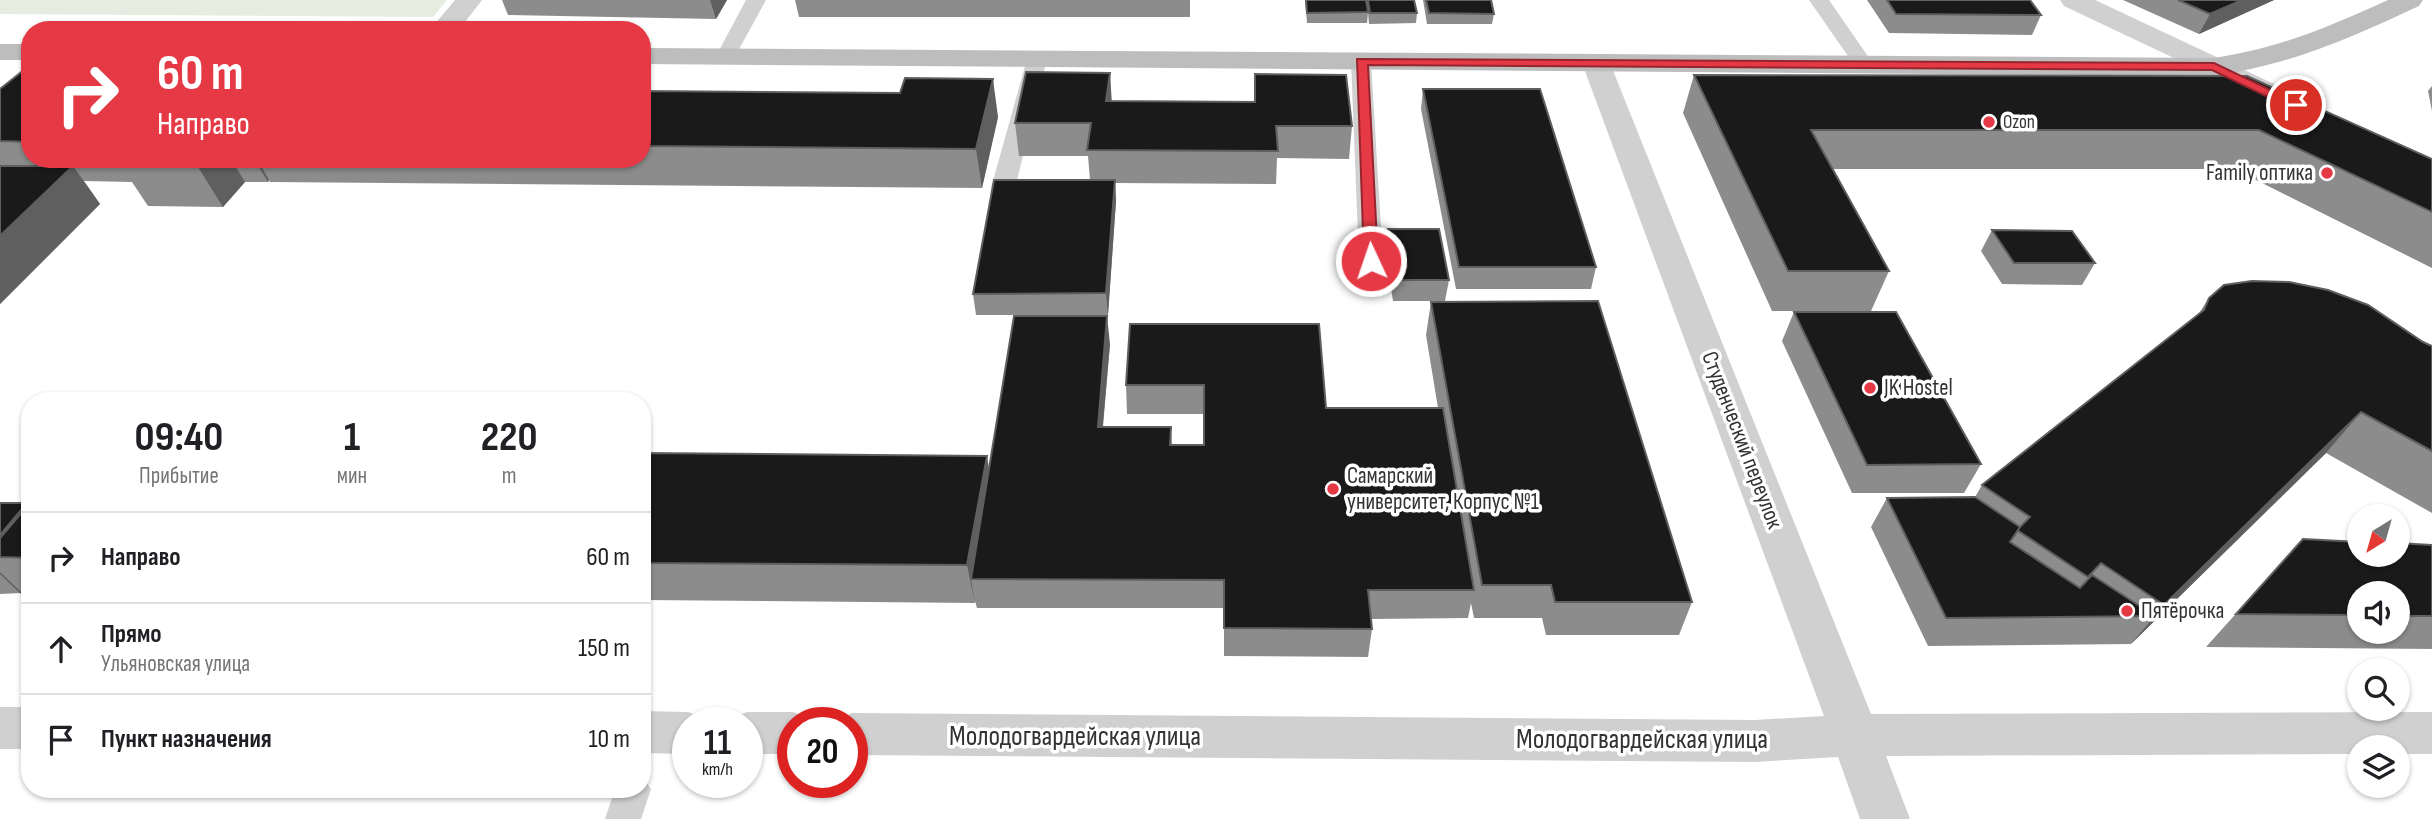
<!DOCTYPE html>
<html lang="ru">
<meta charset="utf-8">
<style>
body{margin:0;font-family:"Sofia Sans Condensed",sans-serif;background:#f2f2f2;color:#202124;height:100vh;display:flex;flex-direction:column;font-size:26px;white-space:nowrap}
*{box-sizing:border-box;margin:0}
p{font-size:23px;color:#757577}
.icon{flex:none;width:38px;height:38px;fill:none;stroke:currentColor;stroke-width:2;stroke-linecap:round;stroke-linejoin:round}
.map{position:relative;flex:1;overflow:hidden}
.side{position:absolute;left:21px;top:392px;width:630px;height:406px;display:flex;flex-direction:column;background:#fff;border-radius:28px;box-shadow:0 2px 5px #0004}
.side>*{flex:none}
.hud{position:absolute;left:21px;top:21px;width:630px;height:147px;border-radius:28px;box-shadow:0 2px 5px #0004;background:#e63946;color:#fff;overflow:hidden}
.needle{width:46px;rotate:217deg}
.fabs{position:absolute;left:2347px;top:504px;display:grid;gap:14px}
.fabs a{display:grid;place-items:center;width:63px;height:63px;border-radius:50%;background:#fff;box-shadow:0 2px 5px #0004;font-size:35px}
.speed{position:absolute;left:672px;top:707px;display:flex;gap:14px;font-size:35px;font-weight:700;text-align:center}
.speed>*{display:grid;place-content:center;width:91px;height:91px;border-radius:50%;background:#fff;box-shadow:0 2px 5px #0004;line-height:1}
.speed small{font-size:18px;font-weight:400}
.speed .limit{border:10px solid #d22;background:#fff;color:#111}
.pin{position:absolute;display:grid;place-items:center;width:60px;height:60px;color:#fff;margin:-30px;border:4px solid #fff;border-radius:50%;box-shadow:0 2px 7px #0007}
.me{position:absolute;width:77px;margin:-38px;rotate:357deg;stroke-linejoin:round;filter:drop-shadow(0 0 5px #0008)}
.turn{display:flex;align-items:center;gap:24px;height:147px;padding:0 21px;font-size:32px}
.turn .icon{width:91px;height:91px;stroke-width:2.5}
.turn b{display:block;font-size:49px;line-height:60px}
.eta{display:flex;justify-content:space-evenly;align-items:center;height:119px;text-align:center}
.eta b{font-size:42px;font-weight:700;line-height:49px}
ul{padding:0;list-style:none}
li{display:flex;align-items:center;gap:21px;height:91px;padding:0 21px;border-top:2px solid #e0e0e0}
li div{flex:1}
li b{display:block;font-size:26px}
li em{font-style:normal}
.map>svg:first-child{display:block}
.green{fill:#e6ecdf}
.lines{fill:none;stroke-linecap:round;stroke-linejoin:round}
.lane{fill:#d0d0d0;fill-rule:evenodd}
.street{fill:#d0d0d0;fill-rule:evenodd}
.secondary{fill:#bdbdbd;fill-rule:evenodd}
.wall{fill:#8c8c8c;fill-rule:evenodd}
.shaded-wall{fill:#5f5f5f}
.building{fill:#1a1a1a;stroke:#5f5f5f;stroke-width:2}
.route{fill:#e63946;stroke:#96252e;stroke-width:2}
.poi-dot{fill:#e63946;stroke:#fff;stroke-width:2.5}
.labels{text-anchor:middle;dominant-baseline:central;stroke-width:7;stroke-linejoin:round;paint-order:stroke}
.far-poi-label{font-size:19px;fill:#333;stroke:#fff;text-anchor:start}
.poi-label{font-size:23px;fill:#333;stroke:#fff;text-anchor:start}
.street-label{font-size:23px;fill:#333;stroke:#fff}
.near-street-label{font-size:28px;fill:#333;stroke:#fff}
</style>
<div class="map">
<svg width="2432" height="819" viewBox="0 0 2432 819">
<rect width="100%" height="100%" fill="#fff"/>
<polygon class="green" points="0,0 447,0 433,17 0,14"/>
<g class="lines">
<g class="lane">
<polygon points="746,0 766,0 733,60 719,60 716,56"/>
<polygon points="1809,0 1829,0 1874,65 1871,69 1857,69"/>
<polygon points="1037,53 1047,59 1015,188 1011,193 995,193 991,188 1027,59"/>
<polygon points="1361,55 1371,61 1383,261 1380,267 1362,267 1359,261 1351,61"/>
<polygon points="642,776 651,789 641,819 605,819 615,789 642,789"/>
</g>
<g class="street">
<polygon points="455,0 482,0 459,30 430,30"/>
<polygon points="2060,0 2095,0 2291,92 2296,98 2291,104 2281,107 2271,104 2064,6"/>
<polygon points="1596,54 1606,57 1610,63 1871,714 2432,712 2432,754 2398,754 2398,747 2359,747 2359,754 1886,756 1910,819 1860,819 1838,757 1755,762 852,755 852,723 833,723 852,713 1755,720 1824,716 1582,63 1586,57"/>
<rect x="0" y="707" width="30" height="42"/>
<polygon points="642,711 688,712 705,718 707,723 688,723 688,754 642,753"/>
<polygon points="747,712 793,712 810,718 812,723 793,723 793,754 747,754 747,723 728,723 730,718"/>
</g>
<g class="secondary">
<path d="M 2388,0 L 2423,0 L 2419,6 C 2346,40 2295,63 2214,76 L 642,64 L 642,48 L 2214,58 C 2279,48 2329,27 2388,0 Z"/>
<rect x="0" y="44" width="30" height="16"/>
</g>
</g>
<g class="wall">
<polygon points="502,0 727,0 716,19 508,15"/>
<polygon points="795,0 1190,0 1190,17 799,17"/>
<polygon points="1305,0 1414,0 1417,13 1416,23 1369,24 1368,13 1367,23 1307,23"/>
<polygon points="1423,0 1491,0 1494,14 1492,24 1427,24"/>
<polygon points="1867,0 2030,0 2041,15 2032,35 1889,33"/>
<polygon points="2123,0 2274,0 2199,34"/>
<polygon points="30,65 30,159 642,159 642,91 998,117 982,188 270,182 269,180 268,182 245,182 223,207 148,206 132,182 84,181 100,204 0,304 0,89"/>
<polygon points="1110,73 1111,101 1254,102 1255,74 1352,126 1349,159 1277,158 1276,184 1115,183 1116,201 1108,315 976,315 973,294 1090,180 1088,156 1019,156 1015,123"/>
<polygon points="1694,75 2247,76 2432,159 2432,268 2234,169 1832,169 1889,271 1871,311 1772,311 1683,113"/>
<polygon points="2432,86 2432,111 2428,91"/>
<polygon points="1423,89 1596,267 1591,289 1456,289 1421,109"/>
<polygon points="1388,229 1449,280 1445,301 1393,301 1385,250"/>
<polygon points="1992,230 2095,263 2082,285 2002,284 1981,251"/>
<polygon points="2209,298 2423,342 2432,346 2432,513 2326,453 2131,644 1928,646 1871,527 1887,498 1975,497 1982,485 2198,315"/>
<polygon points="1431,302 1692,602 1679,635 1546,635 1542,618 1474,618 1471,603 1468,618 1371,619 1372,629 1368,657 1224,656 1224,608 977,608 975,601 975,603 642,600 642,453 989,468 1110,344 1103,427 1171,427 1172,445 1204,445 1204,414 1127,414 1126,385 1130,324 1326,408 1438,408 1426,335"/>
<polygon points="1794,312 1981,464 1964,493 1852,493 1782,341"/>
<polygon points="0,503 28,505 30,503 30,595 24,595 22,593 0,594"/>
<path d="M 2303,539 L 2432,545 L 2432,649 L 2206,647 ZM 2359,593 L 2398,593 L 2398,632 L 2359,632 Z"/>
</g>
<g class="shaded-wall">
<polygon points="710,0 727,0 716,19"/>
<polygon points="2242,0 2274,0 2199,34 2210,14"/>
<polygon points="1110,73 1112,105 1106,101"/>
<polygon points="993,79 998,117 982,188 976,149"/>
<polygon points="205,159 231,159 245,182 223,207 198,167"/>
<polygon points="254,159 257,159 269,180 268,182"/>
<polygon points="73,166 100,204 0,304 0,236"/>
<polygon points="1115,180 1116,201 1108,315 1106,293"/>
<polygon points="1107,316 1110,344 1100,456 1098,427"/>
<polygon points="2361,412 2326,453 2131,644 2164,605"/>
<polygon points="987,456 993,494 971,579 975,603 967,565"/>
<polygon points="27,503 30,507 0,557 0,535"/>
<polygon points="0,572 22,593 21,594 0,574"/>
</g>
<g class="building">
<polygon points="1306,0 1366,0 1368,12 1307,13"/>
<polygon points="1368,0 1414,0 1417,13 1370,13"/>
<polygon points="1426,0 1491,0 1494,14 1429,13"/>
<polygon points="1887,0 2030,0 2041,15 1896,14"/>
<polygon points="2178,0 2242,0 2210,14"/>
<polygon points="30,65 30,142 0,141 0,89"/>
<polygon points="1026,72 1110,73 1106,101 1255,102 1255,74 1346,75 1352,126 1276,126 1278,151 1087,150 1091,123 1015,123"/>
<polygon points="1694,75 2247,76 2432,159 2432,212 2259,130 1811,130 1889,271 1788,271"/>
<polygon points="905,78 993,79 976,149 642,146 642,91 900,93"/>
<polygon points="1423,89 1540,89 1596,267 1459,267"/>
<polygon points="128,159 205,159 198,167 121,166"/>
<polygon points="0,166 73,166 0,236"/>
<polygon points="994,180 1115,180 1106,293 973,294"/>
<polygon points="1388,229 1439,229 1449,280 1396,280"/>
<polygon points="1992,230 2072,231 2095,263 2014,263"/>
<polygon points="2252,281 2289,282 2328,290 2368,305 2423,342 2432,346 2432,451 2361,412 2164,605 2101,563 2088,577 2017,530 2030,517 1982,485 2204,310 2209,298 2224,285"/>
<polygon points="1598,301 1692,602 1555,602 1551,585 1482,585 1431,302"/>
<polygon points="1794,312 1896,312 1981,464 1867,465"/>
<polygon points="1014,316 1107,316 1098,427 1171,427 1170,445 1204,445 1204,385 1126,385 1130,324 1319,324 1326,408 1443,408 1474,590 1368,590 1372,629 1224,628 1224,580 971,579"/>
<polygon points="642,453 987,456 967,565 642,563"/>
<polygon points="1975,497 2020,527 2010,542 2080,588 2092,575 2155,616 1946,618 1887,498"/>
<polygon points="0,503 27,503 0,535"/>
<polygon points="30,503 30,558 0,557 0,538"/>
<polygon points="2303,539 2359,542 2359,555 2398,555 2398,543 2432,545 2432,616 2398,616 2398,593 2359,593 2359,615 2236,614"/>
</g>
<polygon class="route" points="1357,59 2214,63 2302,105 2291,108 2212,70 1368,65 1378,261 1371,266 1364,261"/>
<g class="poi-dot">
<circle cx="1989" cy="122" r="7"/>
<circle cx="2327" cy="173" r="7"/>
<circle cx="1870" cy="388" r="7"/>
<circle cx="1333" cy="489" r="7"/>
<circle cx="2127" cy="611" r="7"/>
</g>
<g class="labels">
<g class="far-poi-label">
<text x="2003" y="122">Ozon</text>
</g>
<g class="poi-label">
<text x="2313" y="173" text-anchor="end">Family оптика</text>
<text x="1884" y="388">JK Hostel</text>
<text x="1347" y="476">Самарский<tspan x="1347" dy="26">университет, Корпус №1</tspan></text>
<text x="2141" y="611">Пятёрочка</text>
</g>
<g class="street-label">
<text transform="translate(1742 440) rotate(69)">Студенческий переулок</text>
</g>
<g class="near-street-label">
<text x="1075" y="736">Молодогвардейская улица</text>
<text x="1642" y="739">Молодогвардейская улица</text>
</g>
</g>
</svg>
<div class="fabs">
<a><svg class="needle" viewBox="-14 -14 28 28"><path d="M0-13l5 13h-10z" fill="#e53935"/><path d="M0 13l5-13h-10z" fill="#757577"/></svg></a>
<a><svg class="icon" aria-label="sound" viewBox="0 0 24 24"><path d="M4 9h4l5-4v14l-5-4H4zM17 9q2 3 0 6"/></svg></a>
<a><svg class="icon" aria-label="search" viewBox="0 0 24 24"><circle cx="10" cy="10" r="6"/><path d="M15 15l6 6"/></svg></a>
<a><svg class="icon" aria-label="layers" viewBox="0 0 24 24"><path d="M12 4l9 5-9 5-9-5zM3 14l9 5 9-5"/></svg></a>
</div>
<div class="speed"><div>11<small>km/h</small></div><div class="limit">20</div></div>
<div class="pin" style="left:2296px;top:105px;background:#d93025"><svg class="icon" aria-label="arrive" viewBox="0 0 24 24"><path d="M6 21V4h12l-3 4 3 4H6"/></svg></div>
<svg class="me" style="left:1371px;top:261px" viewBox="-20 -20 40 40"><circle r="17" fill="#e63946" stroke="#fff" stroke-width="3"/><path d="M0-11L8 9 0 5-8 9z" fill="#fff"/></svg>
<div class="hud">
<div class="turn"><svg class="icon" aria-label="right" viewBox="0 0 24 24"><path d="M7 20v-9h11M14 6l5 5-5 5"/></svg><div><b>60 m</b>Направо</div></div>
</div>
<section class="side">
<div class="eta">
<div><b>09:40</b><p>Прибытие</p></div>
<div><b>1</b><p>мин</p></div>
<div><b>220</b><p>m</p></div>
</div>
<ul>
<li><svg class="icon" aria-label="right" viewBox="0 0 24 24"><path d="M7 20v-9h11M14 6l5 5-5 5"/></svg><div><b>Направо</b></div><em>60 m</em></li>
<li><svg class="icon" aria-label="ahead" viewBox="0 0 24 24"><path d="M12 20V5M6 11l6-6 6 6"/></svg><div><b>Прямо</b><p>Ульяновская улица</p></div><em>150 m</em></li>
<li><svg class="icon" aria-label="arrive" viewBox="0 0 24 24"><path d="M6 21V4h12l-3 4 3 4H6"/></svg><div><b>Пункт назначения</b></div><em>10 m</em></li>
</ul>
</section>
</div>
